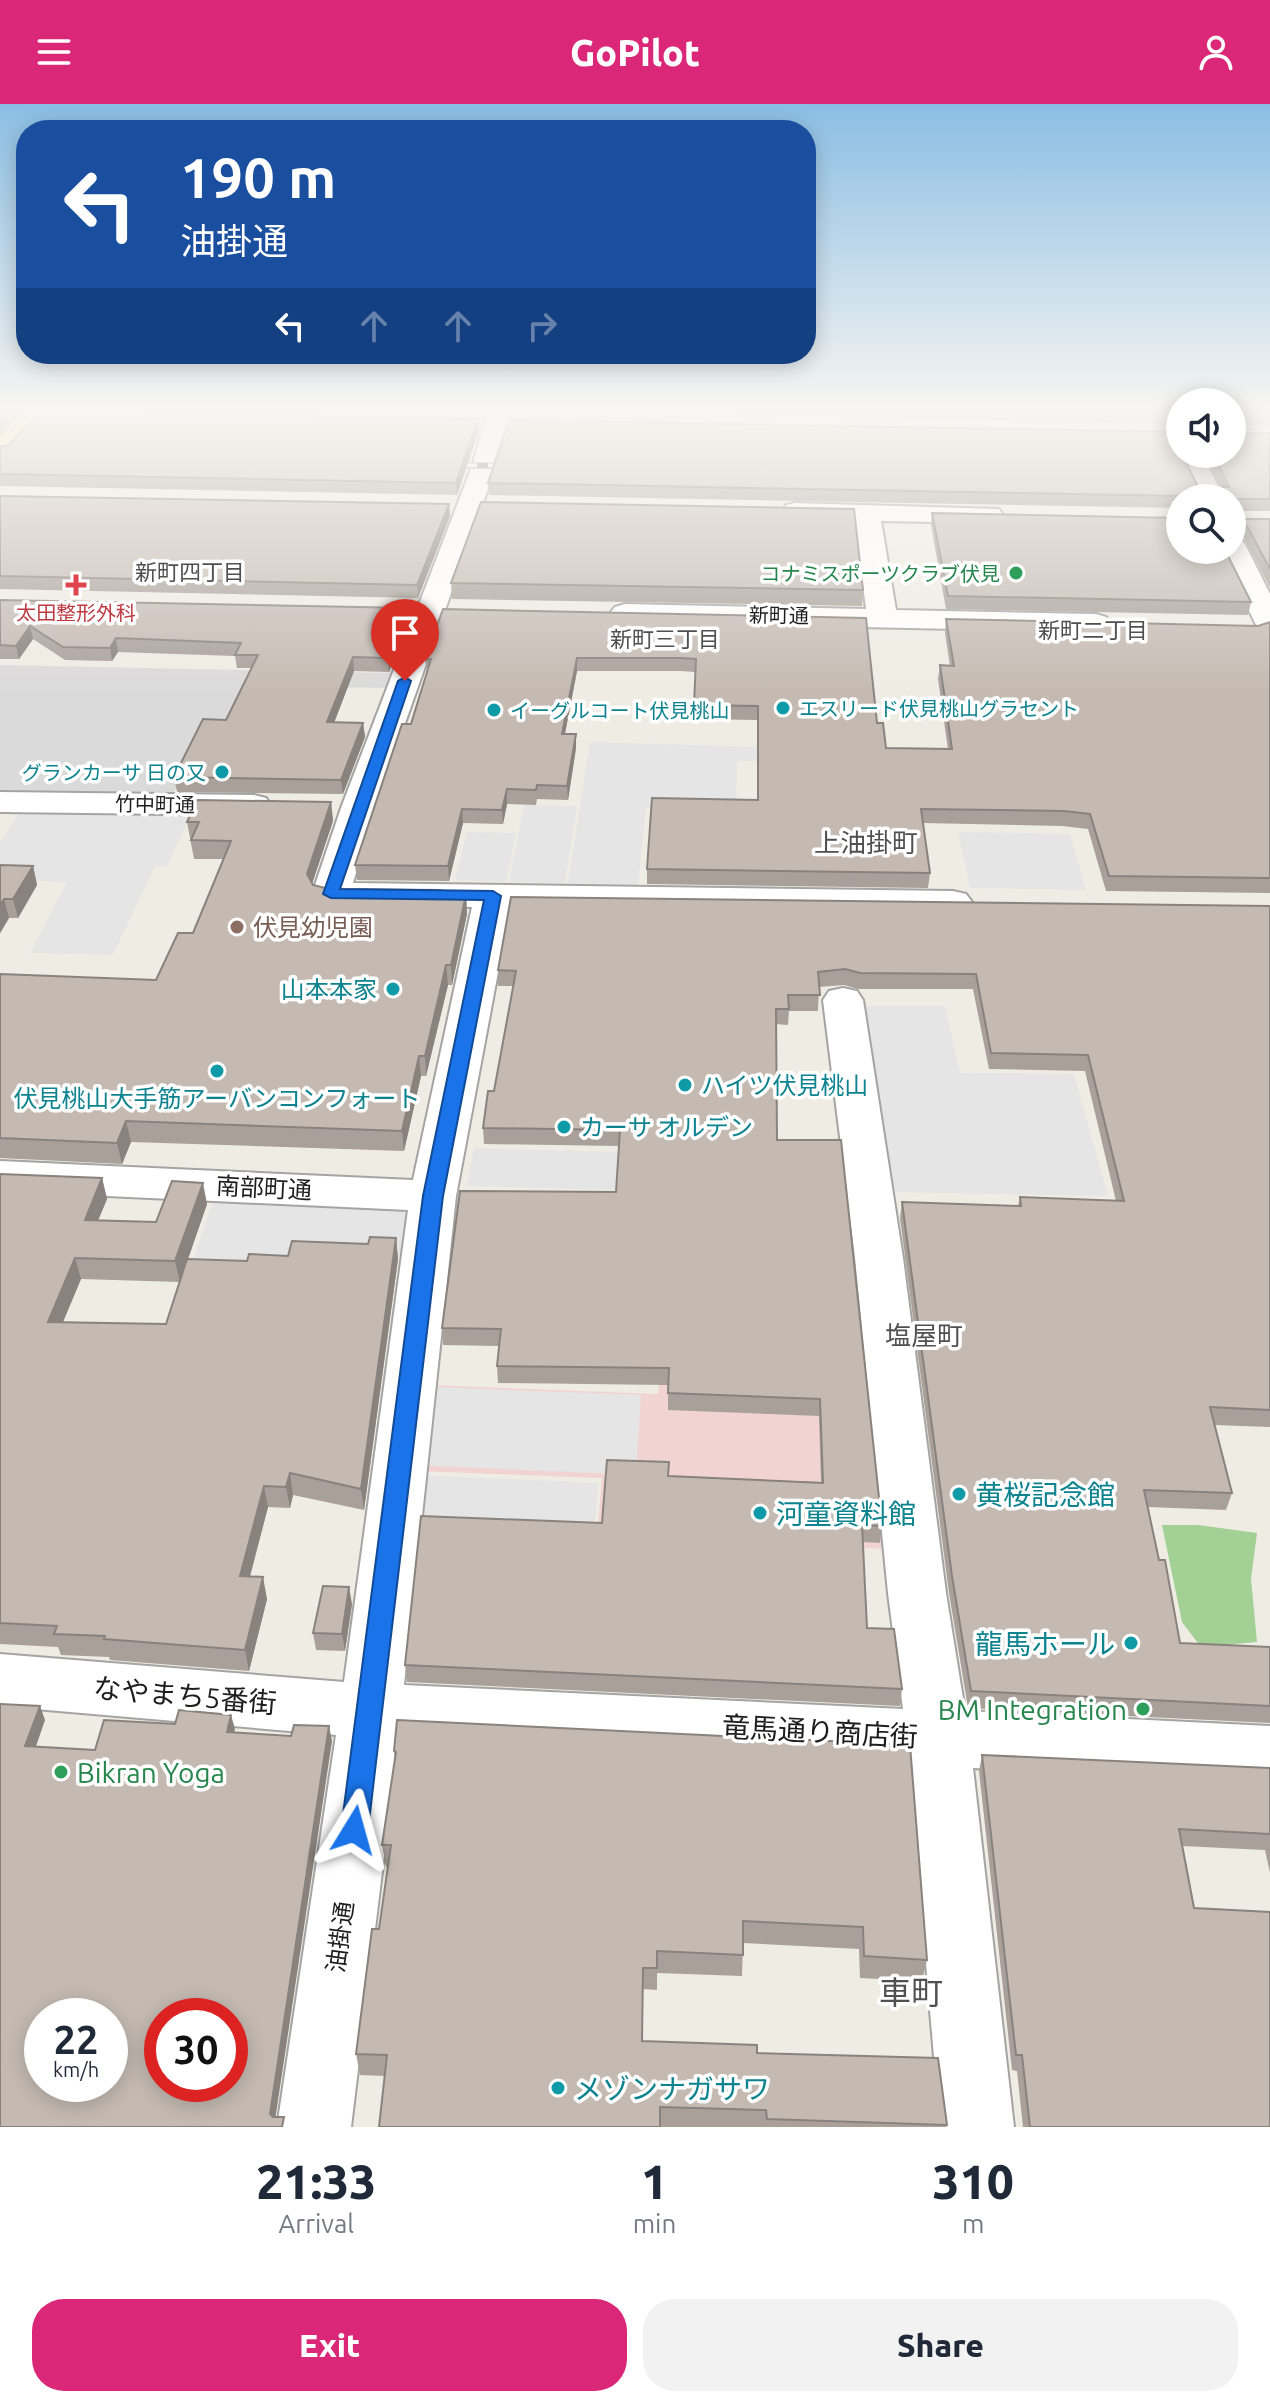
<!DOCTYPE html>
<meta charset="utf-8">
<style>
body{margin:0;font-family:Ubuntu,"Noto Sans JP",sans-serif;background:#f2f2f3;color:#1f2937;height:100vh;display:flex;flex-direction:column;font-size:30px;white-space:nowrap}
*{box-sizing:border-box;margin:0}
p{font-size:26px;color:#747a83}
.icon{flex:none;width:44px;height:44px;fill:none;stroke:currentColor;stroke-width:2;stroke-linecap:round;stroke-linejoin:round}
.map{position:relative;height:2023px;overflow:hidden}
.sheet{display:flex;flex-direction:column;background:#fff;flex:1}
.sheet>*{flex:none}
.guide{position:absolute;left:16px;top:16px;width:800px;height:244px;border-radius:32px;box-shadow:0 4px 20px #0003;background:#1a4fa0;color:#fff;overflow:hidden}
.fabs{position:absolute;left:1166px;top:284px;display:grid;gap:16px}
.fabs a{display:grid;place-items:center;width:80px;height:80px;border-radius:50%;background:#fff;box-shadow:0 4px 20px #0003;font-size:40px}
.speed{position:absolute;left:24px;top:1894px;display:flex;gap:16px;font-size:40px;font-weight:700;text-align:center}
.speed>*{display:grid;place-content:center;width:104px;height:104px;border-radius:50%;background:#fff;box-shadow:0 4px 20px #0003;line-height:1}
.speed small{font-size:20px;font-weight:400}
.speed .limit{border:12px solid #d22;background:#fff;color:#111}
.pin{position:absolute;display:grid;place-items:center;width:68px;height:68px;color:#fff;margin:-82px -34px;border-radius:50% 50% 50% 0;rotate:-45deg;box-shadow:0 0 8px #0007}
.pin .icon{rotate:45deg}
.me{position:absolute;width:88px;margin:-44px;rotate:8deg;stroke-linejoin:round;filter:drop-shadow(0 0 6px #0008)}
.turn{display:flex;align-items:center;gap:28px;height:168px;padding:0 32px;font-size:36px}
.turn .icon{width:104px;height:104px;stroke-width:2.5}
.turn b{display:block;font-size:56px;line-height:68px}
.lanes{display:flex;align-items:center;height:76px;padding:0 32px;background:#0003;justify-content:center;gap:40px;direction:ltr}
.lanes .off{opacity:.35}
.eta{display:flex;justify-content:space-evenly;align-items:center;height:136px;text-align:center}
.eta b{font-size:48px;font-weight:800;line-height:56px}
.action{display:flex;gap:16px;margin-top:auto;padding:16px 32px}
.action a{flex:1;height:92px;border-radius:32px;background:#db2777;color:#fff;font-size:32px;font-weight:800;line-height:92px;text-align:center}
.action a+a{background:#f2f2f3;color:#1f2937}
header{display:flex;justify-content:space-between;align-items:center;height:104px;padding:0 32px;background:#db2777;color:#fff;font-size:36px;font-weight:800}
.map>svg:first-child{display:block}
.residential{fill:#dbdada}
.commercial{fill:#f1d4d1}
.forest{fill:#a2d095}
.parking{fill:#e5e5e5}
.lines{fill:none;stroke-linecap:round;stroke-linejoin:round}
.minor-casing{stroke:#a4a4a4;stroke-width:4}
.major-casing{stroke:#967000;stroke-width:4}
.minor{fill:#fff;fill-rule:evenodd}
.major{fill:#ffda97;fill-rule:evenodd}
.rail-casing{stroke:#6b6b6b;stroke-width:6}
.rail{stroke:#fff;stroke-width:4;stroke-dasharray:11;stroke-linecap:butt}
.wall{fill:#a9a099;fill-rule:evenodd}
.shaded-wall{fill:#89827d}
.building{fill:#c4bab2;stroke:#89827d;stroke-width:2;fill-rule:evenodd}
.route{fill:#1a73e8;stroke:#114b97;stroke-width:2}
.leisure-dot{fill:#2e9e5b;stroke:#fff;stroke-width:3}
.health-dot{fill:#e0444e;stroke:#fff;stroke-width:3}
.culture-dot{fill:#0f9aa8;stroke:#fff;stroke-width:3}
.education-dot{fill:#8d6e63;stroke:#fff;stroke-width:3}
.labels{text-anchor:middle;dominant-baseline:central;stroke-width:7;stroke-linejoin:round;paint-order:stroke}
.far-leisure-label{font-size:20px;fill:#27864d;stroke:#fff;text-anchor:end}
.far-health-label{font-size:20px;fill:#be3a42;stroke:#fff}
.far-street-label{font-size:20px;fill:#1d1d1d;stroke:#fff}
.far-culture-label{font-size:20px;fill:#0d838f;stroke:#fff;text-anchor:start}
.far-neighbourhood-label{font-size:22px;fill:#505050;stroke:#fff}
.education-label{font-size:24px;fill:#785e54;stroke:#fff;text-anchor:start}
.culture-label{font-size:24px;fill:#0d838f;stroke:#fff;text-anchor:start}
.street-label{font-size:24px;fill:#1d1d1d;stroke:#fff}
.neighbourhood-label{font-size:26px;fill:#505050;stroke:#fff}
.near-culture-label{font-size:28px;fill:#0d838f;stroke:#fff;text-anchor:start}
.near-street-label{font-size:28px;fill:#1d1d1d;stroke:#fff}
.near-leisure-label{font-size:28px;fill:#27864d;stroke:#fff;text-anchor:end}
.near-neighbourhood-label{font-size:32px;fill:#505050;stroke:#fff}
</style>
<header><svg class="icon" aria-label="menu" viewBox="0 0 24 24"><path d="M4 6h16M4 12h16M4 18h16"/></svg>GoPilot<svg class="icon" aria-label="person" viewBox="0 0 24 24"><circle cx="12" cy="8" r="4"/><path d="M4 21q1-7 8-7t8 7"/></svg></header>
<div class="map">
<svg width="1270" height="2023" viewBox="0 0 1270 2023">
<rect width="100%" height="100%" fill="#efece3"/>
<polygon class="residential" points="0,561 394,569 389,584 248,582 227,626 204,626 170,696 0,693"/>
<polygon class="commercial" points="663,1217 874,1226 889,1445 597,1432 602,1374 412,1367 428,1281 658,1290"/>
<polygon class="forest" points="1162,1421 1198,1421 1257,1429 1251,1475 1257,1538 1201,1543 1182,1518"/>
<g class="parking">
<polygon points="590,638 767,643 768,657 737,657 736,706 646,704 638,781 568,779"/>
<polygon points="524,701 577,702 565,779 509,778"/>
<polygon points="20,707 191,710 167,762 155,762 113,851 30,849 67,778 0,776 0,739"/>
<polygon points="467,728 516,729 506,778 455,776"/>
<polygon points="958,728 1070,730 1086,786 970,784"/>
<polygon points="857,902 945,902 960,969 1074,970 1108,1092 885,1088"/>
<polygon points="474,1044 658,1049 656,1087 467,1082"/>
<polygon points="213,1097 416,1102 405,1152 279,1159 193,1156"/>
<polygon points="432,1283 641,1291 636,1371 417,1361"/>
<polygon points="413,1371 598,1379 594,1432 413,1425"/>
</g>
<g class="lines">
<g class="minor-casing">
<g id="minor">
<polygon points="488,307 511,307 496,362 375,704 353,779 953,787 966,790 972,798 966,806 953,809 510,804 456,1092 404,1581 903,1605 888,1489 855,1154 823,896 829,887 843,884 857,887 863,896 903,1154 946,1489 965,1607 1270,1622 1270,1678 973,1664 1014,2023 940,2023 909,1661 398,1636 351,2023 277,2023 336,1631 0,1602 0,1550 344,1578 408,1106 0,1087 0,1057 413,1076 472,803 331,801 318,798 312,790 341,704 472,362"/>
<polygon points="1180,347 1180,350 1202,350 1224,394 1198,394 1178,350"/>
<polygon points="795,399 999,405 1003,411 999,417 990,419 881,417 896,506 1096,510 1106,513 1111,519 1106,525 1096,528 625,518 615,515 610,509 615,503 625,500 866,505 855,416 786,413 782,407 786,401"/>
<polygon points="1232,434 1242,436 1246,442 1270,490 1270,528 1260,525 1255,519 1220,446 1232,446"/>
<polygon points="0,688 254,691 266,694 271,701 266,708 254,711 0,708"/>
</g>
</g>
<g class="major-casing">
<polygon id="major" points="24,307 49,307 9,351 0,353 0,332"/>
</g>
<use href="#minor" class="minor"/>
<use href="#major" class="major"/>
<g class="rail-casing">
<polyline id="rail" points="444,361 516,362"/>
</g>
<use href="#rail" class="rail"/>
</g>
<g class="wall">
<polygon points="565,308 1180,308 1180,320"/>
<polygon points="1232,308 1270,308 1270,322 1232,320"/>
<polygon points="478,315 479,326 457,391 0,382 0,343"/>
<polygon points="1180,328 1180,350 1198,383 1221,383 1205,350 1232,350 1234,329 1270,329 1270,407 1232,407 1232,415 1270,415 1270,484 1244,434 1232,432 1232,394 1180,394 1180,404 489,391 488,379"/>
<polygon points="0,392 449,400 450,412 418,494 0,485"/>
<polygon points="932,409 1251,498 1248,511 946,505 931,421"/>
<polygon points="451,479 863,486 862,502 452,495"/>
<polygon points="0,496 408,504 409,517 389,568 354,567 334,618 363,619 365,633 343,690 177,688 174,673 226,616 251,564 237,564 235,552 118,548 112,557 65,556 33,535 19,555 0,555"/>
<polygon points="866,514 877,619 886,644 948,645 938,575 940,561 950,562 945,529 946,515 1258,522 1270,518 1270,789 1106,787 1088,725 1062,722 923,719 930,769 928,784 647,780 647,765 758,696 758,616 694,615 695,568 681,567 577,567 565,630 576,630 576,644 568,696 537,695 536,701 507,700 503,720 463,719 449,777 357,776 355,761 411,620 427,568 425,555"/>
<polygon points="331,698 333,717 312,779 313,781 329,785 466,791 467,810 452,881 448,881 426,972 421,972 404,1047 131,1038 122,1060 0,1054 0,870 156,876 193,829 224,755 194,755 187,718"/>
<polygon points="0,761 33,762 37,781 18,814 9,814 0,829"/>
<polygon points="1270,802 1270,1323 1214,1321 1232,1389 1226,1406 1148,1403 1159,1456 1180,1539 1270,1543 1270,1619 968,1604 949,1489 900,1114 902,1098 1018,1102 1020,1093 1116,1097 1085,967 989,965 973,885 858,885 844,881 819,883 818,907 789,907 788,921 776,920 777,1036 882,1422 880,1439 863,1438 867,1524 902,1585 900,1602 407,1578 405,1561 669,1372 821,1378 819,1312 668,1306 668,1281 498,1279 497,1262 499,1242 443,1241 442,1224 616,1088 619,1042 484,1040 483,1024 494,987 513,882 498,882 498,866"/>
<path d="M 0,1070 L 102,1074 L 107,1095 L 98,1116 L 156,1118 L 207,1100 L 188,1155 L 247,1157 L 368,1140 L 396,1134 L 398,1155 L 364,1406 L 293,1391 L 290,1404 L 268,1403 L 250,1473 L 267,1495 L 249,1567 L 110,1556 L 109,1553 L 61,1551 L 58,1543 L 0,1540 ZM 81,1175 L 180,1178 L 166,1220 L 63,1218 Z"/>
<polygon points="352,1500 345,1547 316,1546 313,1529"/>
<polygon points="910,1641 927,1856 922,1877 860,1874 859,1845 743,1839 742,1872 657,1869 657,1886 643,1885 642,1937 757,1949 947,2021 946,2023 379,2023 385,1972 360,1971 356,1950 379,1825 388,1763 386,1763 382,1741 395,1657 394,1647"/>
<polygon points="982,1651 1270,1664 1270,1769 1265,1746 1182,1742 1194,1804 1270,2023 1023,2023 1017,1967 1012,1966 979,1667"/>
</g>
<g class="shaded-wall">
<polygon points="7,308 20,308 0,328 0,314"/>
<polygon points="478,315 479,326 457,391 456,379"/>
<polygon points="449,400 450,412 418,494 417,481"/>
<polygon points="408,504 409,517 389,568 388,554"/>
<polygon points="30,522 33,535 19,555 16,542"/>
<polygon points="116,534 118,548 112,557 110,544"/>
<polygon points="353,553 354,567 329,632 327,618"/>
<polygon points="577,554 577,567 562,644 562,630"/>
<polygon points="363,619 365,633 343,690 341,676"/>
<polygon points="576,630 576,644 568,696 567,682"/>
<polygon points="507,685 507,700 503,720 502,706"/>
<polygon points="331,698 333,717 309,789 307,770"/>
<polygon points="462,705 463,719 449,777 448,762"/>
<polygon points="33,762 37,781 18,814 13,795"/>
<polygon points="466,791 467,810 452,881 451,861"/>
<polygon points="4,795 9,814 0,829 0,801"/>
<polygon points="446,861 448,881 426,972 425,952"/>
<polygon points="419,952 421,972 404,1047 402,1027"/>
<polygon points="126,1017 131,1038 122,1060 117,1039"/>
<polygon points="102,1074 107,1095 90,1136 85,1116"/>
<polygon points="203,1079 207,1100 180,1178 175,1157"/>
<polygon points="396,1134 398,1155 364,1406 361,1385"/>
<polygon points="75,1154 81,1175 54,1239 48,1218"/>
<polygon points="290,1369 293,1391 290,1404 286,1383"/>
<polygon points="264,1382 268,1403 244,1494 240,1472"/>
<polygon points="263,1473 267,1495 249,1567 245,1546"/>
<polygon points="349,1483 352,1500 345,1547 342,1530"/>
<polygon points="40,1602 45,1616 31,1657 25,1642"/>
<polygon points="231,1611 235,1625 230,1643 227,1628"/>
<polygon points="329,1622 332,1637 274,2023 270,2010"/>
</g>
<g class="building">
<polygon points="0,308 7,308 0,314"/>
<polygon points="40,308 77,308 478,315 456,379 0,370 0,343 9,341"/>
<polygon points="1126,308 1180,308 1180,309"/>
<polygon points="1232,308 1270,308 1270,310 1234,309 1232,311"/>
<polygon points="509,316 1180,328 1180,334 1177,340 1180,345 1180,350 1182,350 1198,383 1229,383 1213,350 1232,350 1232,326 1234,329 1270,329 1270,395 1232,395 1232,415 1270,415 1270,465 1247,422 1235,419 1232,421 1232,394 1184,394 1182,392 488,379"/>
<polygon points="0,392 449,400 417,481 0,472"/>
<polygon points="481,398 854,405 863,486 451,479"/>
<polygon points="932,409 1180,414 1180,446 1225,446 1251,498 948,492"/>
<polygon points="0,496 408,504 388,554 353,553 327,618 363,619 341,676 174,673 203,615 226,616 258,551 235,551 241,539 116,534 110,544 63,543 30,522 16,542 0,541"/>
<polygon points="443,505 866,514 877,619 883,619 886,644 952,645 940,561 954,562 946,515 1258,522 1270,518 1270,774 1109,772 1090,710 1064,707 921,705 930,769 647,765 652,694 758,696 758,602 694,601 696,555 681,554 577,554 562,630 576,630 567,682 537,681 536,686 507,685 502,706 462,705 448,762 355,761 402,620 411,620 431,555 425,555"/>
<polygon points="197,696 331,698 307,770 313,781 329,785 440,786 440,790 466,791 451,861 446,861 425,952 419,952 402,1027 126,1017 117,1039 0,1034 0,870 156,876 178,829 193,829 231,737 191,736 199,718 187,718"/>
<polygon points="0,761 33,762 13,795 4,795 0,801"/>
<polygon points="511,793 1270,802 1270,1306 1210,1303 1232,1389 1144,1386 1159,1456 1165,1456 1180,1539 1270,1543 1270,1602 971,1587 952,1472 902,1098 1021,1102 1020,1093 1124,1097 1088,951 991,949 976,870 860,869 845,865 818,868 820,891 788,891 789,905 776,905 777,1036 841,1036 882,1422 862,1421 867,1524 894,1525 902,1585 405,1561 421,1412 602,1419 607,1356 669,1358 668,1372 823,1379 820,1295 668,1289 669,1264 497,1262 501,1225 442,1224 460,1087 616,1088 620,1026 483,1024 488,987 494,987 516,867 498,866"/>
<polygon points="0,1070 102,1074 85,1116 156,1118 172,1077 203,1079 175,1157 75,1154 48,1218 166,1220 187,1155 247,1157 249,1150 288,1152 292,1137 368,1140 370,1133 396,1134 361,1385 290,1369 286,1383 264,1382 240,1472 263,1473 245,1546 104,1535 105,1532 54,1530 57,1522 0,1519"/>
<polygon points="323,1482 349,1483 342,1530 313,1529"/>
<path d="M 0,1600 L 40,1602 L 25,1642 L 95,1646 L 104,1616 L 175,1620 L 179,1606 L 231,1611 L 227,1628 L 291,1632 L 294,1621 L 329,1622 L 270,2010 L 273,2013 L 284,2013 L 282,2023 L 0,2023 ZM 42,1912 L 110,1912 L 110,1980 L 42,1980 ZM 162,1912 L 230,1912 L 230,1980 L 162,1980 Z"/>
<polygon points="397,1616 910,1641 927,1856 864,1852 863,1823 743,1817 743,1851 657,1847 657,1864 643,1864 642,1937 757,1941 757,1949 938,1954 947,2021 767,2015 766,2006 660,2003 660,2023 379,2023 387,1951 356,1950 372,1825 379,1825 391,1741 382,1741 396,1648 394,1647"/>
<polygon points="982,1651 1270,1664 1270,1730 1179,1725 1194,1804 1270,1808 1270,2023 1030,2023 1022,1951 1016,1951"/>
</g>
<linearGradient id="sky" x2="0" y2="1"><stop stop-color="#8bbee4"/><stop offset="0.52" stop-color="#f8f6f2"/><stop offset="1" stop-color="#f8f6f2" stop-opacity="0"/></linearGradient>
<rect width="1270" height="591" fill="url(#sky)"/>
<polygon class="route" points="405,573 411,577 340,785 493,787 501,792 443,1092 368,1726 364,1734 354,1738 345,1734 341,1726 423,1092 484,796 331,794 323,790 398,577"/>
<g class="leisure-dot">
<circle cx="1016" cy="469" r="8"/>
<circle cx="1143" cy="1605" r="8"/>
<circle cx="61" cy="1668" r="8"/>
</g>
<path class="health-dot" d="M72 469h8v8h8v8h-8v8h-8v-8h-8v-8h8z"/>
<g class="culture-dot">
<circle cx="783" cy="604" r="8"/>
<circle cx="494" cy="606" r="8"/>
<circle cx="222" cy="668" r="8"/>
<circle cx="393" cy="885" r="8"/>
<circle cx="217" cy="967" r="8"/>
<circle cx="685" cy="981" r="8"/>
<circle cx="564" cy="1023" r="8"/>
<circle cx="959" cy="1390" r="8"/>
<circle cx="760" cy="1409" r="8"/>
<circle cx="1131" cy="1539" r="8"/>
<circle cx="558" cy="1984" r="8"/>
</g>
<circle class="education-dot" cx="237" cy="823" r="8"/>
<g class="labels">
<g class="far-leisure-label">
<text x="1000" y="469">コナミスポーツクラブ伏見</text>
</g>
<g class="far-health-label">
<text x="76" y="508">太田整形外科</text>
</g>
<g class="far-street-label">
<text transform="translate(779 511) rotate(1)">新町通</text>
<text transform="translate(155 700) rotate(1)">竹中町通</text>
</g>
<g class="far-culture-label">
<text x="799" y="604">エスリード伏見桃山グラセント</text>
<text x="510" y="606">イーグルコート伏見桃山</text>
<text x="206" y="668" text-anchor="end">グランカーサ 日の又</text>
</g>
<g class="far-neighbourhood-label">
<text x="190" y="467">新町四丁目</text>
<text x="1093" y="525">新町二丁目</text>
<text x="665" y="534">新町三丁目</text>
</g>
<g class="education-label">
<text x="253" y="823">伏見幼児園</text>
</g>
<g class="culture-label">
<text x="377" y="885" text-anchor="end">山本本家</text>
<text x="701" y="981">ハイツ伏見桃山</text>
<text x="217" y="994" text-anchor="middle">伏見桃山大手筋アーバンコンフォート</text>
<text x="580" y="1023">カーサ オルデン</text>
</g>
<g class="street-label">
<text transform="translate(264 1084) rotate(3)">南部町通</text>
<text transform="translate(340 1833) rotate(-82)">油掛通</text>
</g>
<g class="neighbourhood-label">
<text x="866" y="738">上油掛町</text>
<text x="924" y="1231">塩屋町</text>
</g>
<g class="near-culture-label">
<text x="975" y="1390">黄桜記念館</text>
<text x="776" y="1409">河童資料館</text>
<text x="1115" y="1539" text-anchor="end">龍馬ホール</text>
<text x="574" y="1984">メゾンナガサワ</text>
</g>
<g class="near-street-label">
<text transform="translate(185 1591) rotate(5)">なやまち5番街</text>
<text transform="translate(820 1627) rotate(3)">竜馬通り商店街</text>
</g>
<g class="near-leisure-label">
<text x="1127" y="1605">BM Integration</text>
<text x="77" y="1668" text-anchor="start">Bikran Yoga</text>
</g>
<g class="near-neighbourhood-label">
<text x="911" y="1888">車町</text>
</g>
</g>
</svg>
<div class="fabs">
<a><svg class="icon" aria-label="sound" viewBox="0 0 24 24"><path d="M4 9h4l5-4v14l-5-4H4zM17 9q2 3 0 6"/></svg></a>
<a><svg class="icon" aria-label="search" viewBox="0 0 24 24"><circle cx="10" cy="10" r="6"/><path d="M15 15l6 6"/></svg></a>
</div>
<div class="speed"><div>22<small>km/h</small></div><div class="limit">30</div></div>
<div class="pin" style="left:405px;top:577px;background:#d93025"><svg class="icon" aria-label="arrive" viewBox="0 0 24 24"><path d="M6 21V4h12l-3 4 3 4H6"/></svg></div>
<svg class="me" style="left:354px;top:1726px" viewBox="-20 -20 40 40"><path d="M0-17L14 15 0 8-14 15z" fill="#1a73e8" stroke="#fff" stroke-width="4"/></svg>
<div class="guide">
<div class="turn"><svg class="icon" aria-label="left" viewBox="0 0 24 24"><path d="M17 20v-9H6M10 6l-5 5 5 5"/></svg><div><b>190 m</b>油掛通</div></div>
<div class="lanes"><svg class="icon" aria-label="left" viewBox="0 0 24 24"><path d="M17 20v-9H6M10 6l-5 5 5 5"/></svg><svg class="icon off" aria-label="ahead" viewBox="0 0 24 24"><path d="M12 20V5M6 11l6-6 6 6"/></svg><svg class="icon off" aria-label="ahead" viewBox="0 0 24 24"><path d="M12 20V5M6 11l6-6 6 6"/></svg><svg class="icon off" aria-label="right" viewBox="0 0 24 24"><path d="M7 20v-9h11M14 6l5 5-5 5"/></svg></div>
</div>
</div>
<section class="sheet">
<div class="eta">
<div><b>21:33</b><p>Arrival</p></div>
<div><b>1</b><p>min</p></div>
<div><b>310</b><p>m</p></div>
</div>
<div class="action"><a>Exit</a><a>Share</a></div>
</section>
